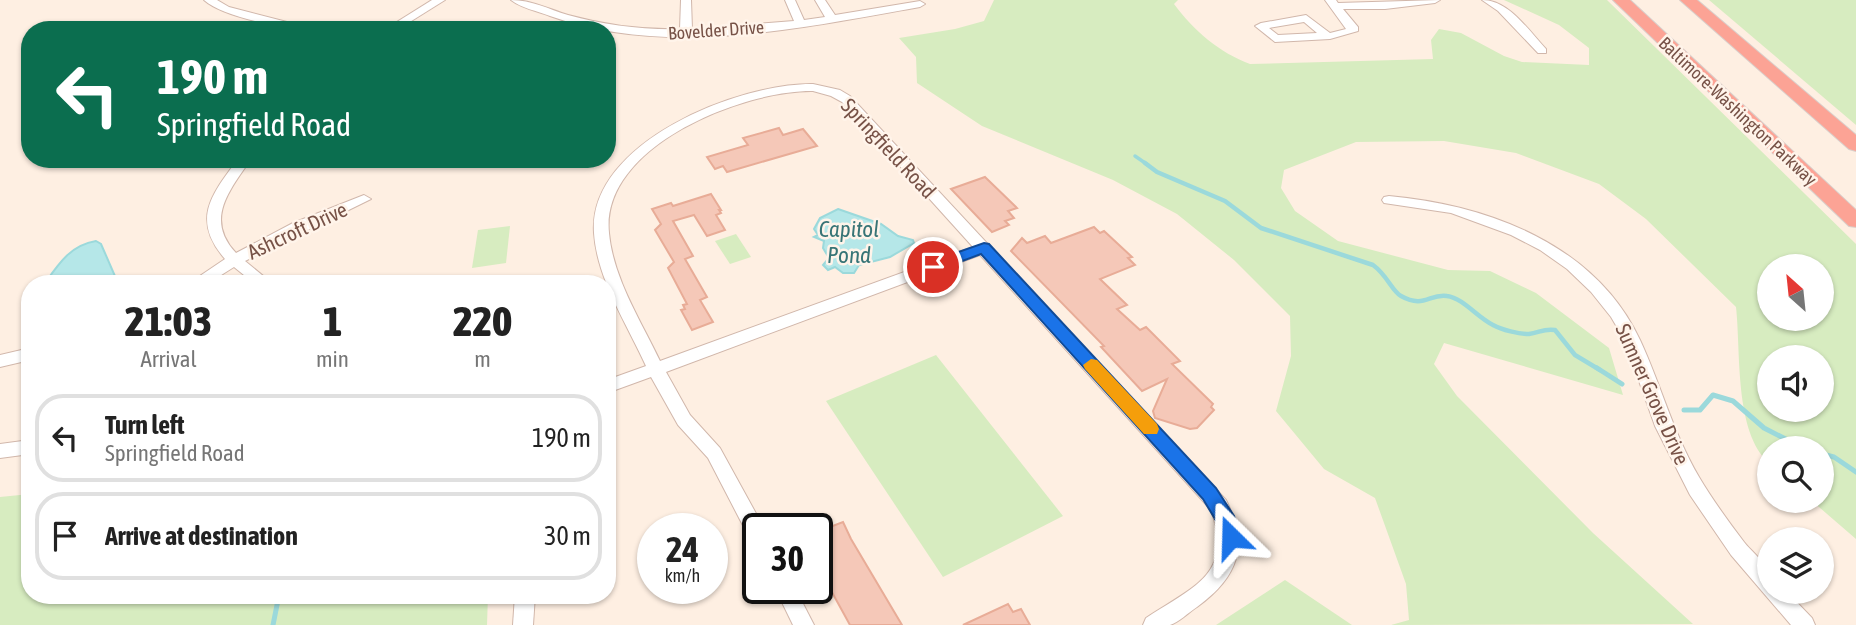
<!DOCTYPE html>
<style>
body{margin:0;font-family:"Asap Condensed",sans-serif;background:#f2f2f2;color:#222;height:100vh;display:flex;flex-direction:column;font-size:26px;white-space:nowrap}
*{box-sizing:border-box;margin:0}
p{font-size:23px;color:#767676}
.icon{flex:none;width:38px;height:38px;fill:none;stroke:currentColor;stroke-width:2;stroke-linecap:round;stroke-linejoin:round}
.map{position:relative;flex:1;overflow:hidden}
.drawer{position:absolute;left:21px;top:275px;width:595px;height:329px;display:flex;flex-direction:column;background:#fff;border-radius:28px;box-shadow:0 2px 5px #0004}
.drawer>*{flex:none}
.top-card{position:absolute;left:21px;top:21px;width:595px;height:147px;border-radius:28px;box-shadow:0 2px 5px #0004;background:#0b6e4f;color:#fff;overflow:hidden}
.needle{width:46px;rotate:333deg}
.buttons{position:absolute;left:1757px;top:254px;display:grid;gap:14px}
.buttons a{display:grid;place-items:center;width:77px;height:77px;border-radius:50%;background:#fff;box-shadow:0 2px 5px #0004;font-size:35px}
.speed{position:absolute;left:637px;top:513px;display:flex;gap:14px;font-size:35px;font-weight:700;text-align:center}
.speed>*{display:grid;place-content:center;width:91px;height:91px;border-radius:50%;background:#fff;box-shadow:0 2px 5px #0004;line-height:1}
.speed small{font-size:18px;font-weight:400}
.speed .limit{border:4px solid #111;border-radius:10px;background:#fff;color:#111}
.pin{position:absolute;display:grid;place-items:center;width:60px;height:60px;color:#fff;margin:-30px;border:4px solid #fff;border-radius:50%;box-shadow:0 2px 7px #0007}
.me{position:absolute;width:77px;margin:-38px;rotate:338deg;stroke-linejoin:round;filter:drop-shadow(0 0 5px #0008)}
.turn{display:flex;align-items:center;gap:24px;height:147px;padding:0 21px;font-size:32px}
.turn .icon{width:91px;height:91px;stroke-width:2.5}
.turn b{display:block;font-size:49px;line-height:60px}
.eta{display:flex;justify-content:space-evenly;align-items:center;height:119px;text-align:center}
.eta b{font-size:42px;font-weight:800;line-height:49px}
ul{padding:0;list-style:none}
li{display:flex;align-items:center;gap:21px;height:88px;margin:0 14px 10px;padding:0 7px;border:4px solid #e0e0e0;border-radius:28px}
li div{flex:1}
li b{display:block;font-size:26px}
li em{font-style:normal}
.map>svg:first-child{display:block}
.green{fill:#d7ecc0;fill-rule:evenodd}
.water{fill:#b5e7e8;stroke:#9bd9db;stroke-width:2}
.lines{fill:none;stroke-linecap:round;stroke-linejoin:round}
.stream-far2{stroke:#9bd9db;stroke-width:3.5}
.stream-far1{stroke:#9bd9db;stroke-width:4.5}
.stream{stroke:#9bd9db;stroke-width:5}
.building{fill:#f5c8b8;stroke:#e8ac97;stroke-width:2}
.minor-casing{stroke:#d1b7ab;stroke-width:2}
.highway-casing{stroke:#d9cfcb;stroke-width:2}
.minor{fill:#fff;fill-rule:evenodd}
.highway{fill:#fca395;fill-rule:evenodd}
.route{fill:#1a73e8;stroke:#114b97;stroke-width:2}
.slow{fill:#f59e0b}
.labels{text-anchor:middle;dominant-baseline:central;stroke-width:5;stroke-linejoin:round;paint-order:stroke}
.far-street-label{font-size:18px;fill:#775247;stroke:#fff4ea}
.street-label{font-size:21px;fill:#775247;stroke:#fff4ea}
.water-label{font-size:23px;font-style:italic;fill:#377476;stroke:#fff4ea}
</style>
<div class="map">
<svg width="1856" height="625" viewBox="0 0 1856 625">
<rect width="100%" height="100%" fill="#feefe2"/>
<g class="green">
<path d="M 994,0 L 1178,0 L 1174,4 C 1193,30 1220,53 1250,64 L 1433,59 L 1431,40 L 1439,29 L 1461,33 L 1504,56 L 1522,62 L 1589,65 L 1589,48 L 1559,25 L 1504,0 L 1607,0 L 1856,244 L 1856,539 L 1812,501 L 1822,500 L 1822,448 L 1769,448 L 1769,463 C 1734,432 1741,351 1736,307 L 1646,219 L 1599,184 L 1516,153 L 1444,141 L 1356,142 L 1284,170 L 1281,188 L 1295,211 L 1338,241 L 1448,270 L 1490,271 L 1536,293 L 1609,348 L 1623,395 L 1444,343 L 1434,364 L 1457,396 L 1593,533 L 1693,624 L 1391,625 L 1409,620 L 1406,584 L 1375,498 L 1324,469 L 1276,411 L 1291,356 L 1290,316 L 1234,260 L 1177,214 L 1113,180 L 982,126 L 917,83 L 916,57 L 899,38 L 955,29 L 984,21 ZM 1822,266 L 1822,318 L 1769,318 L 1769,266 ZM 1822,357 L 1822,410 L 1769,410 L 1769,357 Z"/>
<polygon points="1709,0 1856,0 1856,125"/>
<polygon points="510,226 506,263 472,268 478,230"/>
<polygon points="736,234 751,257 730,264 715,241"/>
<polygon points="936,355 1063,516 943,577 826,401"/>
<polygon points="30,494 30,595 488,595 487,625 0,625 0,497"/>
<polygon points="1285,580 1352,625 1216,625"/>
</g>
<g class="water">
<polygon points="838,209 881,224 898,236 913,240 914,243 890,257 859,265 854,273 843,273 835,267 828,270 823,265 829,258 823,248 824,241 814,237 818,235 814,229 820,218"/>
<path d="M 96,241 L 101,244 L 118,283 L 45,283 C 59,263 71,245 96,241 Z"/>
</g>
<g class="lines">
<polyline class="stream-far2" points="1135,156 1148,165"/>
<path class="stream-far1" d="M 1145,163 L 1157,172 L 1225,201 L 1261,228 L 1373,265 C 1387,275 1392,291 1401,296 C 1424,309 1430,293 1447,296 C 1463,298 1478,318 1493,325 C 1502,330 1519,334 1529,334 C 1539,333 1544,328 1555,330 L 1575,355 L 1600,370"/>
<g class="stream">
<polyline points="1597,368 1622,384"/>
<polyline points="1684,410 1700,410 1713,395 1733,401 1764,428 1803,448"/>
<polyline points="1822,454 1834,457 1856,472"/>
<polyline points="273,625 279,595"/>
</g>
</g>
<g class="building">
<polygon points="779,128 783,135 803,129 817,146 727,172 723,166 715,169 707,157 748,145 743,138"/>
<polygon points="985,177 1017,208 1008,211 1014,218 1005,221 1009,225 992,232 951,189"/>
<polygon points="711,194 721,210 719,210 721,213 716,215 725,230 707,236 694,215 673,221 693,256 685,259 707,297 700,300 713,322 692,330 681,310 685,309 683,305 687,304 668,268 674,262 655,230 661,224 652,209 671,203 673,206"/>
<polygon points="1094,227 1100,233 1104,231 1132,257 1128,258 1135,265 1100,279 1127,305 1117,309 1140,330 1146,327 1180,361 1172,364 1213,404 1211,407 1214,410 1197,428 1190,429 1155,418 1153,411 1167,379 1142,391 1101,347 1104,346 1011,251 1022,238 1027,243 1045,236 1051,243"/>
<polygon points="843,522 851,539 902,625 850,625 817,565 817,532"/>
<polygon points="1008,604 1013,612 1021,609 1030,625 963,625"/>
</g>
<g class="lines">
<g class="minor-casing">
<g id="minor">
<path d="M 204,0 L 217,0 L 229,7 L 318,30 C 291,30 224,18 204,0 Z"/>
<polygon points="432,0 445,0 397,30 384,30"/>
<path d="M 511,0 C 532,0 548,9 568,15 C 604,25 643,30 680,29 L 681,0 L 691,0 L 692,29 L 794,21 L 785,0 L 795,0 L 804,20 L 825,17 L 815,0 L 825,0 L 835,15 L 920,1 L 925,4 L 920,7 C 801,28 666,58 550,16 C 537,11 521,8 511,0 Z"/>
<path d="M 1325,0 L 1336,0 L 1338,3 L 1440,0 L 1435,3 L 1385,9 L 1343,9 L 1358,27 L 1358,31 L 1330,39 L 1275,42 L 1255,26 L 1261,23 L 1306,15 L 1330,33 L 1346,29 ZM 1304,22 L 1317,33 L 1278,35 L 1269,28 Z"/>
<path d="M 1482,0 C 1509,0 1528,30 1546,49 L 1546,53 L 1538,53 L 1498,11 Z"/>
<path d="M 813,84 L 840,90 L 850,96 L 1226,500 C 1249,547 1238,577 1197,607 C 1189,612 1178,623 1170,625 C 1162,625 1151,625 1143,625 L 1146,618 C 1192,587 1235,575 1211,510 L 980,255 L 666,372 L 690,415 L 720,448 L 764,528 L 758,528 L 758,543 L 751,541 L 708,458 L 678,425 L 651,377 L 607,393 L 607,380 L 646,366 C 627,324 597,279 594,233 C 588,142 740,83 813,84 ZM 813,91 L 831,96 L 842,102 L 973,247 L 660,361 C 641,321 613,278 609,233 C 600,146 744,90 813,91 Z"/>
<path d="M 238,159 L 251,159 C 230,190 204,219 236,253 L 293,223 L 364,195 L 371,199 L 245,261 L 273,284 L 255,284 L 234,267 L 207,284 L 188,284 L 225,259 C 191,220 211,195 238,159 Z"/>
<path d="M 1389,196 C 1488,205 1595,244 1640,340 C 1661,385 1673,433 1699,477 C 1712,499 1728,521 1744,542 C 1751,551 1763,560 1768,571 C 1771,576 1769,585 1769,592 L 1787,592 L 1812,618 L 1815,625 L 1791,625 L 1731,555 L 1690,495 L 1655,426 L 1624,339 L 1611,317 L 1591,292 L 1567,269 L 1540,250 L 1511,235 L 1451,213 L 1384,203 L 1382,200 L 1384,197 Z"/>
<polygon points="30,348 30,360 0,367 0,355"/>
<polygon points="30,440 30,454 0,458 0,444"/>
<polygon points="775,588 795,588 814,625 793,625"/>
<polygon points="515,595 535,595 533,625 513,625"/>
</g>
</g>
<g class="highway-casing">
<g id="highway">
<polygon points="1613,0 1630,0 1856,210 1856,227 1849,226"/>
<polygon points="1680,0 1697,0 1856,135 1856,151 1849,149"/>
</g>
</g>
<use href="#minor" class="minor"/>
<use href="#highway" class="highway"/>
</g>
<polygon class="route" points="984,243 989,244 1216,488 1234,516 1241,537 1238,543 1231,545 1224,543 1218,524 1203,499 981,254 933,272 925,267 927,263"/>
<polygon class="slow" points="1091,359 1097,360 1157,424 1159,429 1157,434 1144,434 1085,369 1083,365"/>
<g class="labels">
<g class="far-street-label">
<text transform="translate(716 30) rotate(-4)">Bovelder Drive</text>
<text transform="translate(1738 111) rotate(43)">Baltimore-Washington Parkway</text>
</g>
<g class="street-label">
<text transform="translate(889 148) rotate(47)">Springfield Road</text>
<text transform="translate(297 230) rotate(-25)">Ashcroft Drive</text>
<text transform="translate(1653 394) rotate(66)">Sumner Grove Drive</text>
</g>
<g class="water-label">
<text x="849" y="229">Capitol<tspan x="849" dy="26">Pond</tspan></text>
</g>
</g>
</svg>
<div class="buttons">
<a><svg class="needle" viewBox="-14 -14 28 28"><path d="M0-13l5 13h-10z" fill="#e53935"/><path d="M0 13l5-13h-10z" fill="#767676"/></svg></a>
<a><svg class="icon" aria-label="sound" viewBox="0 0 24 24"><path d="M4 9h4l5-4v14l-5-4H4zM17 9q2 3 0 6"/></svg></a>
<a><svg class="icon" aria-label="search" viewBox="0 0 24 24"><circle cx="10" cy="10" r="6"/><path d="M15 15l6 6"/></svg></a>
<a><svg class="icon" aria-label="layers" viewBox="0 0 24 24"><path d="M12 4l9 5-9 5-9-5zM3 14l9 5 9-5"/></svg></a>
</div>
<div class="speed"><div>24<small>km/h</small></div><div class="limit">30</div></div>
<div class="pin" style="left:933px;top:267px;background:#d93025"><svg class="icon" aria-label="arrive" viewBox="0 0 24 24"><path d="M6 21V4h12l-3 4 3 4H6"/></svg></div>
<svg class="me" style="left:1231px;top:537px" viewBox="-20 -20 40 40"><path d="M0-17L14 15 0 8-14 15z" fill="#1a73e8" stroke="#fff" stroke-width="4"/></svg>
<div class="top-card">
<div class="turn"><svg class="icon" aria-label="left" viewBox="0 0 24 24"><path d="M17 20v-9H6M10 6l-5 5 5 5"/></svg><div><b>190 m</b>Springfield Road</div></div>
</div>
<section class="drawer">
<div class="eta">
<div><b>21:03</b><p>Arrival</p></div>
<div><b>1</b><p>min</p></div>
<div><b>220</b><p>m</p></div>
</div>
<ul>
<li><svg class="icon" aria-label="left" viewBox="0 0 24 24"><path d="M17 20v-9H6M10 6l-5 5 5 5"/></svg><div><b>Turn left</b><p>Springfield Road</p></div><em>190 m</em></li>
<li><svg class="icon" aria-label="arrive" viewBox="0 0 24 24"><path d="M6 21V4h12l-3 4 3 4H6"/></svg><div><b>Arrive at destination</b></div><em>30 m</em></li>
</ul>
</section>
</div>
